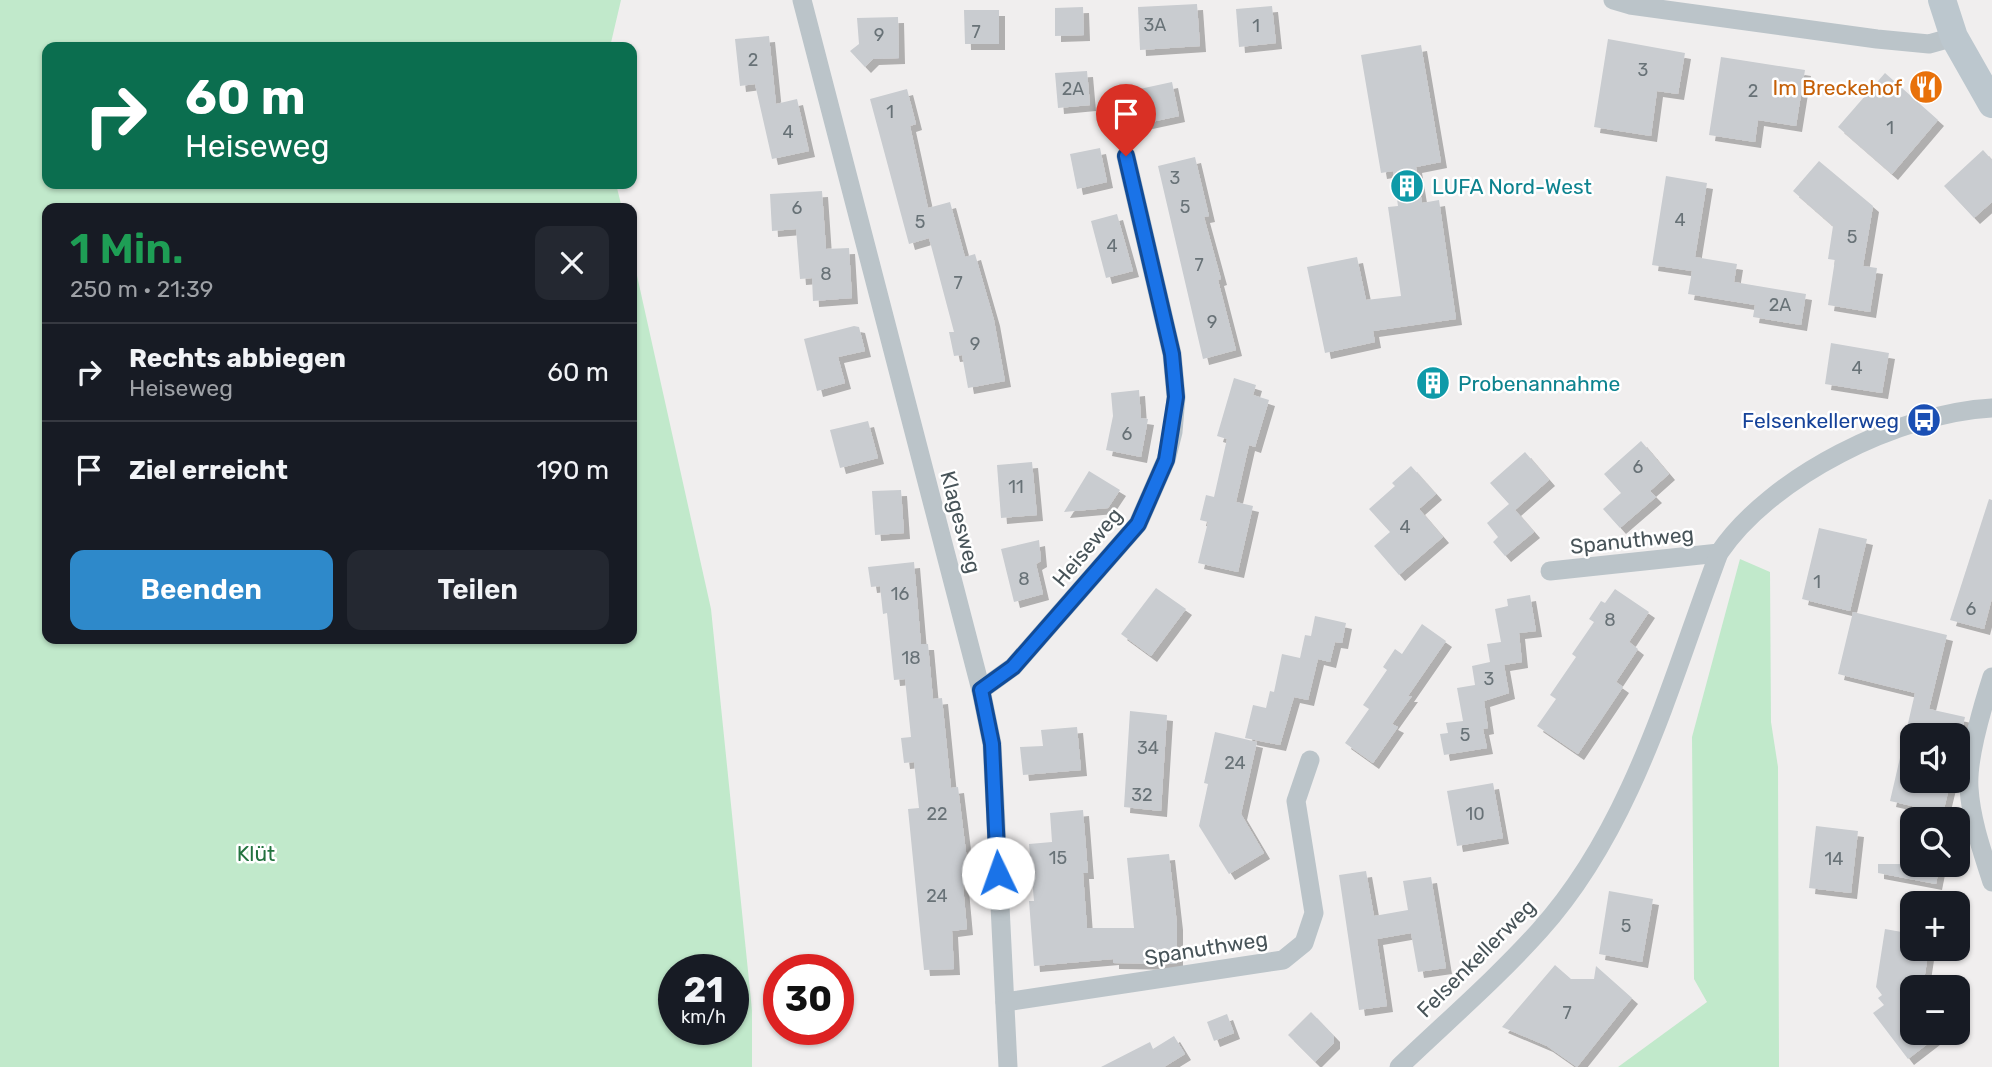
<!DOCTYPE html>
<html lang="de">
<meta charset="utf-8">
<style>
body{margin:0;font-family:Rubik,sans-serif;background:#242831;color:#f1f3f6;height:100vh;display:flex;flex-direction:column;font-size:26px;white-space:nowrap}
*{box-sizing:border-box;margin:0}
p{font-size:23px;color:#9ea1a6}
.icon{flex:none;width:38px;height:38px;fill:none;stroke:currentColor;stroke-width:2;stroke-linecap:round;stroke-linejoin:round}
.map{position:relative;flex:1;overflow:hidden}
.drawer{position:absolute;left:42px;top:203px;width:595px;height:441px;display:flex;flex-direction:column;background:#171b24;border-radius:14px;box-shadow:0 2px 5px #0004}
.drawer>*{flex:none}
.banner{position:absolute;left:42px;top:42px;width:595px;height:147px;border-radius:14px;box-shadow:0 2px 5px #0004;background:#0b6e4f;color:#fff;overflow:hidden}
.buttons{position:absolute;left:1900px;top:723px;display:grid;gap:14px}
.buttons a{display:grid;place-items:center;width:70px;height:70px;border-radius:14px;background:#171b24;box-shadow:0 2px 5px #0004;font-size:35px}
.speed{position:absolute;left:658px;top:954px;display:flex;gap:14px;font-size:35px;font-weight:700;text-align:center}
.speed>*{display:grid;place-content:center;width:91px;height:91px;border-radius:50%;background:#171b24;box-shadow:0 2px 5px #0004;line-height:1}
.speed small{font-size:18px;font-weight:400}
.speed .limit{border:10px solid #d22;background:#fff;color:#111}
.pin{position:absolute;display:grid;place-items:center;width:60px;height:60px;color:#fff;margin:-72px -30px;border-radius:50% 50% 50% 0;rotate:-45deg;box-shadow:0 0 7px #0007}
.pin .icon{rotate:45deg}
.me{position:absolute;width:77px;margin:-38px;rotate:357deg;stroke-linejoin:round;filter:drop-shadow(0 0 5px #0008)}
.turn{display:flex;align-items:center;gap:24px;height:147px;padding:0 28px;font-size:32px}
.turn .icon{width:91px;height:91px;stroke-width:2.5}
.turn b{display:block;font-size:49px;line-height:60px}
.round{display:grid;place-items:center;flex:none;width:74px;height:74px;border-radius:14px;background:#242831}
.headline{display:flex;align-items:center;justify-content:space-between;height:119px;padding:0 28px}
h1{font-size:42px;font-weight:600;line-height:52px;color:#1e9e55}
.action{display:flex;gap:14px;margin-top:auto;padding:14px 28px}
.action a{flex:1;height:80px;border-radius:14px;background:#2e89ca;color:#fff;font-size:28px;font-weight:600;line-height:80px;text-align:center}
.action a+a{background:#242831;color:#f1f3f6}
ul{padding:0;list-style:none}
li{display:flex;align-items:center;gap:21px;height:98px;padding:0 28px;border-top:2px solid #363941}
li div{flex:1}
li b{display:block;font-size:26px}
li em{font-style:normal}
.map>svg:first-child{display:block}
.green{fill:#c1e9cb;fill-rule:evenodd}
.building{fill:#c9ccd0;filter:url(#shadow)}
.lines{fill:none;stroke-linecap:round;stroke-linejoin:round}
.street{stroke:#bbc4c9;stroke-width:19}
.secondary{stroke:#bcc7ce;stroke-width:28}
.route-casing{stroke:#114b97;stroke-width:18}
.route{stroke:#1a73e8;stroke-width:12}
.labels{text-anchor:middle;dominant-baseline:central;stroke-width:5;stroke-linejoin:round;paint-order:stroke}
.number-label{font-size:18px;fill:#687277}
.food-label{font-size:21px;fill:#c56008;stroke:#fff;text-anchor:end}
.culture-label{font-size:21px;fill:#0d838f;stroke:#fff;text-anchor:start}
.transit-label{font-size:21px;fill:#164399;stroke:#fff;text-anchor:end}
.street-label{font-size:21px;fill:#485459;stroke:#fff}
.park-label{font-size:21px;fill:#22723e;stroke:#fff}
</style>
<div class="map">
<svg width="1992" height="1067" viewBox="0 0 1992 1067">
<defs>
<filter id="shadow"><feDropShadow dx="6" dy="6" stdDeviation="0" flood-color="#0004"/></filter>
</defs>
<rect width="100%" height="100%" fill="#f0eeee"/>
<g class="green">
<path d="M 0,0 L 621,0 L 610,47 L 47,47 L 47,184 L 616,184 L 622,208 L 47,208 L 47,639 L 632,639 L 632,253 L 711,609 L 752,1010 L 752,1067 L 0,1067 ZM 674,970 L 733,970 L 733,1029 L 674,1029 Z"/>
<polygon points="1740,559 1770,572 1771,722 1778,767 1779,1067 1618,1067 1707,1002 1694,979 1692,737"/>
</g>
<g class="building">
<polygon points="1197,4 1200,46 1140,50 1138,7"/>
<polygon points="1272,6 1276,43 1239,47 1236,9"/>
<polygon points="1083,7 1084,35 1055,36 1055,8"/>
<polygon points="964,10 999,10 999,44 965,44"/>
<polygon points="898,17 899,58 873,59 865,67 850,51 859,44 857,18"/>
<polygon points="769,36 776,104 797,99 809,151 772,159 755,84 740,86 735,39"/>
<polygon points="1608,39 1685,53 1678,94 1657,91 1651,136 1594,127"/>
<polygon points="1421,45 1441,162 1416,167 1422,203 1439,200 1456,319 1373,331 1375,342 1325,353 1307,267 1357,257 1366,300 1401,296 1388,207 1398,206 1393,171 1381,173 1361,55"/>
<polygon points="1721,57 1805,70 1796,126 1758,120 1755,142 1709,135"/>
<polygon points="1087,71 1090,105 1058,108 1055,73"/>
<polygon points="1885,73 1938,120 1892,174 1838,127"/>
<polygon points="1172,82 1179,116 1142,124 1135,90"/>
<polygon points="907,89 916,124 910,126 928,208 950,202 965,257 975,254 994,320 1005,381 968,388 962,355 954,356 949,332 954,332 929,238 909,244 870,99"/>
<polygon points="1100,148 1107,182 1077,189 1070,154"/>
<polygon points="1983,150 1992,160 1992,202 1974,218 1944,186"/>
<polygon points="1195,157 1209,216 1204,217 1221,279 1218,280 1236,350 1203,359 1158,166"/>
<polygon points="1819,161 1873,206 1863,266 1877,268 1870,312 1828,305 1835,260 1828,259 1833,226 1793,191"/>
<polygon points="1666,176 1707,183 1695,257 1737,264 1734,282 1806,294 1801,325 1753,317 1755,305 1688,294 1692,271 1652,265"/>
<polygon points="822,191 826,249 849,248 852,298 813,301 812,278 800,279 796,229 772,231 770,194"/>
<polygon points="1117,214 1133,271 1106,278 1091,221"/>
<polygon points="854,326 859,327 865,351 838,357 845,383 817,391 804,339"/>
<polygon points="1831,343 1889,353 1882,393 1825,384"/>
<polygon points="1234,378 1256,385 1253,395 1269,400 1255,447 1249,445 1236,502 1253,506 1238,572 1198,563 1208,522 1200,520 1206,495 1214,497 1227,439 1217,436"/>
<polygon points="1139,390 1141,418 1148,419 1141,457 1106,450 1113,416 1111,393"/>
<polygon points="868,421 878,458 840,468 830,430"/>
<polygon points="1641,441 1669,474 1650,491 1656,497 1620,528 1603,509 1621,493 1604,474"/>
<polygon points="1525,452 1549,480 1515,510 1534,532 1505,556 1493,542 1498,537 1487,523 1509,504 1490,483"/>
<polygon points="1032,462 1037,515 1001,518 997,465"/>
<polygon points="1411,466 1436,494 1419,509 1443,537 1399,575 1374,546 1390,532 1369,509 1395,486 1392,483"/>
<polygon points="1089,471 1120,490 1108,508 1064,512"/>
<polygon points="901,490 904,533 875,535 872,491"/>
<polygon points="1989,499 1992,500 1992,598 1984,629 1950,620"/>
<polygon points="1819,528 1867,539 1850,611 1802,599"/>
<polygon points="1039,540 1041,561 1036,564 1043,594 1014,602 1001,549"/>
<polygon points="914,562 921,644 928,644 933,699 942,698 951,788 958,787 967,860 969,885 963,885 967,929 952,931 954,969 924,970 908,809 919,808 914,762 904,763 901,738 911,737 905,679 894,680 887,613 883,614 880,586 871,587 868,567"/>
<polygon points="1156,588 1186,609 1151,656 1121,634"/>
<polygon points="1615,589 1649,612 1629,642 1638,649 1616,682 1623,687 1578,754 1537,726 1556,699 1550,695 1576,657 1572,654 1594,622 1589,619 1601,601 1605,603"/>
<polygon points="1530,595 1536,631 1519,633 1522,662 1504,665 1509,693 1484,701 1488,728 1483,729 1487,748 1444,755 1440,734 1448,733 1446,723 1463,721 1457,688 1475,685 1472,666 1490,662 1487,644 1501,642 1495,609 1508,606 1507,599"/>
<polygon points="1853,612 1947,635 1929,709 1965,717 1961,735 1913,735 1913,780 1951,780 1943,813 1890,801 1915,693 1838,674"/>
<polygon points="1315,616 1346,623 1342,643 1335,642 1330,662 1318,659 1308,700 1294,697 1280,745 1245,738 1253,705 1266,708 1270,691 1274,692 1282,654 1300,658 1305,635 1311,636"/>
<polygon points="1422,624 1446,641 1408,696 1412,696 1392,724 1398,727 1373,763 1345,743 1369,709 1363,705 1387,670 1383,667 1395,649 1402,654"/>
<polygon points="1130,711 1167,715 1161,811 1124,807"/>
<polygon points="1077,727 1081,770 1023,775 1020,747 1043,746 1041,730"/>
<polygon points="1215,732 1257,742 1241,814 1264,853 1229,874 1199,826 1208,784 1204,783"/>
<polygon points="1493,783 1503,838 1457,846 1447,791"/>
<polygon points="1083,810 1088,873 1083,873 1087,928 1134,928 1127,858 1169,854 1177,924 1177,964 1113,963 1113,959 1034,966 1029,901 1034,901 1029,844 1052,842 1050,813"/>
<polygon points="1816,826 1858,831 1851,893 1809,888"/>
<polygon points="1878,864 1940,864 1936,884 1878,873"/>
<polygon points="1366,871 1374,916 1408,910 1403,881 1431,877 1446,968 1418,972 1411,933 1377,939 1387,1006 1359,1010 1339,875"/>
<polygon points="1609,891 1653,899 1642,962 1599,954"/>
<polygon points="1885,929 1913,934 1913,948 1929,948 1923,987 1913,987 1913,1032 1943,1032 1908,1059 1873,1013 1884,1005 1878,998 1882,995 1876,987"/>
<polygon points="1555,965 1571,979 1594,979 1596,966 1632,998 1577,1067 1547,1046 1502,1027"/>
<polygon points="1311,1012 1334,1036 1334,1043 1315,1062 1288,1035"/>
<polygon points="1227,1014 1234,1033 1214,1041 1207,1022"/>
<polygon points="1174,1036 1185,1054 1164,1067 1101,1067 1150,1042 1153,1049"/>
</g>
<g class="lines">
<g class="street">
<polyline points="802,0 981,690 992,744 1008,1067"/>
<polyline points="1613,0 1630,5 1877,39 1929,44 1954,37"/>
<polyline points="1550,571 1719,553"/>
<path d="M 1992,677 C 1983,705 1967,759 1969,788 C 1971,820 1982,851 1992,882"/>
<polyline points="981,690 1013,667 1138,524 1166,460 1173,432 1176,397 1172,354 1126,156"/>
<polyline points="1005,1002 1283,960 1304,943 1314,913 1296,801 1310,760"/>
<path d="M 1399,1067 C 1446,1022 1497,978 1540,930 C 1633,827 1671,680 1719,553 C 1771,476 1899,413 1992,408"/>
</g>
<polyline class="secondary" points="1942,0 1954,37 1992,104"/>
</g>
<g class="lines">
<g class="route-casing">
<polyline id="route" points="998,873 992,744 981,690 1013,667 1138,524 1166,460 1176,397 1172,354 1126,156"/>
</g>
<use href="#route" class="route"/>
</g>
<defs>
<g id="restaurant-disc" transform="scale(1.75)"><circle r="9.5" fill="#e8710a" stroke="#fff"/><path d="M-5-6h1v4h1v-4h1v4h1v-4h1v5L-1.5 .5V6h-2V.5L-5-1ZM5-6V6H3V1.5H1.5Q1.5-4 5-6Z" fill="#fff"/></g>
<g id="building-disc" transform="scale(1.75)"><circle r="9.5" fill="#0f9aa8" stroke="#fff"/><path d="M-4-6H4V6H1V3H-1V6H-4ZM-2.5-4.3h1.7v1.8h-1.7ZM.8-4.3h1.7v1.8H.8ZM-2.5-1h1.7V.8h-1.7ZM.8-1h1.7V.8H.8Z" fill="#fff"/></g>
<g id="bus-disc" transform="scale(1.75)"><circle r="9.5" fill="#1a4fb4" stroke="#fff"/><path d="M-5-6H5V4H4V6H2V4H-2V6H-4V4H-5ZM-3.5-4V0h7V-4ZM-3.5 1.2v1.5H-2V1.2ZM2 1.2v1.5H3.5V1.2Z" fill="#fff"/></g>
</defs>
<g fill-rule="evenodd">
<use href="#restaurant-disc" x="1926" y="87"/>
<use href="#building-disc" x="1407" y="186"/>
<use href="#building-disc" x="1433" y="383"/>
<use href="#bus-disc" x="1924" y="420"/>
</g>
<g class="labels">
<g class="number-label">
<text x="1155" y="25">3A</text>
<text x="1256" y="26">1</text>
<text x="976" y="32">7</text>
<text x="879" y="35">9</text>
<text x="753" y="60">2</text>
<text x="1643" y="70">3</text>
<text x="1073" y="89">2A</text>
<text x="1753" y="91">2</text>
<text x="890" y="112">1</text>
<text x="1890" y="128">1</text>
<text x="788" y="132">4</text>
<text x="1175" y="178">3</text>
<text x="1185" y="207">5</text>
<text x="797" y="208">6</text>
<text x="1680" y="220">4</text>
<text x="920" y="222">5</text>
<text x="1852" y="237">5</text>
<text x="1112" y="246">4</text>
<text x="1199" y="265">7</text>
<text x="826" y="274">8</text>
<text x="958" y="283">7</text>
<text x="1780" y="305">2A</text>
<text x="1212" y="322">9</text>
<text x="975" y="344">9</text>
<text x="1857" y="368">4</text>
<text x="1127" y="434">6</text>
<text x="1638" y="467">6</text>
<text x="1016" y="487">11</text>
<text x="1405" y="527">4</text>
<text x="1024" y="579">8</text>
<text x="1817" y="582">1</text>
<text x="900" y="594">16</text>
<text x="1971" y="609">6</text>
<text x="1610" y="620">8</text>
<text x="911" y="658">18</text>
<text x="1489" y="679">3</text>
<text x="1465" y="735">5</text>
<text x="1148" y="748">34</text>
<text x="1235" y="763">24</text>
<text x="1142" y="795">32</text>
<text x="937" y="814">22</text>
<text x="1475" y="814">10</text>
<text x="1058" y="858">15</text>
<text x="1834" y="859">14</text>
<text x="937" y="896">24</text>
<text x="1626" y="926">5</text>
<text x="1567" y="1013">7</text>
</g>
<g class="food-label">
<text x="1902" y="87">Im Breckehof</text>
</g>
<g class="culture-label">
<text x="1432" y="186">LUFA Nord-West</text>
<text x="1458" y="383">Probenannahme</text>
</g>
<g class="transit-label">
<text x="1899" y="420">Felsenkellerweg</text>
</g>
<g class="street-label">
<text transform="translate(961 522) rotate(75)">Klagesweg</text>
<text transform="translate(1632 540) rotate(-6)">Spanuthweg</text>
<text transform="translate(1087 547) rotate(-50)">Heiseweg</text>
<text transform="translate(1206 948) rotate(-9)">Spanuthweg</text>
<text transform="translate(1476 958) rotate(-45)">Felsenkellerweg</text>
</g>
<g class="park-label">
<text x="256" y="853">Klüt</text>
</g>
</g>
</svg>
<div class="buttons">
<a><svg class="icon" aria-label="sound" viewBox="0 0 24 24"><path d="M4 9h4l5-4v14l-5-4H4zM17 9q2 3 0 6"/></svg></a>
<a><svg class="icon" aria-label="search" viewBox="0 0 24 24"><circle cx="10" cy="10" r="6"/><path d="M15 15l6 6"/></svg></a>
<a>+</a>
<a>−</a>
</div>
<div class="speed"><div>21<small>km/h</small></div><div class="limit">30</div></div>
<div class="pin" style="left:1126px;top:156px;background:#d93025"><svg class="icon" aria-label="arrive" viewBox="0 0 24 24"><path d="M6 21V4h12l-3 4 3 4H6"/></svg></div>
<svg class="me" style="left:998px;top:873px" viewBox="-20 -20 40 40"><circle r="19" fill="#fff"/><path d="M0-13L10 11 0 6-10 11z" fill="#1a73e8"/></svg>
<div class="banner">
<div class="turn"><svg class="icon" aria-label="right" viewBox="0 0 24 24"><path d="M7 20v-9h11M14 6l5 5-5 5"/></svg><div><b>60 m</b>Heiseweg</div></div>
</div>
<section class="drawer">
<div class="headline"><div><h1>1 Min.</h1><p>250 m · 21:39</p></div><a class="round"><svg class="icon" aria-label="close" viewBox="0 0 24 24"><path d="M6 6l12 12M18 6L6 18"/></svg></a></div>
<ul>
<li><svg class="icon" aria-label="right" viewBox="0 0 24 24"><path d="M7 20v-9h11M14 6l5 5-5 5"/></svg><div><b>Rechts abbiegen</b><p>Heiseweg</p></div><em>60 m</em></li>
<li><svg class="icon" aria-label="arrive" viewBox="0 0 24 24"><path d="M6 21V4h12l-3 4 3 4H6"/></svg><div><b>Ziel erreicht</b></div><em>190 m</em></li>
</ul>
<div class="action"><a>Beenden</a><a>Teilen</a></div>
</section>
</div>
